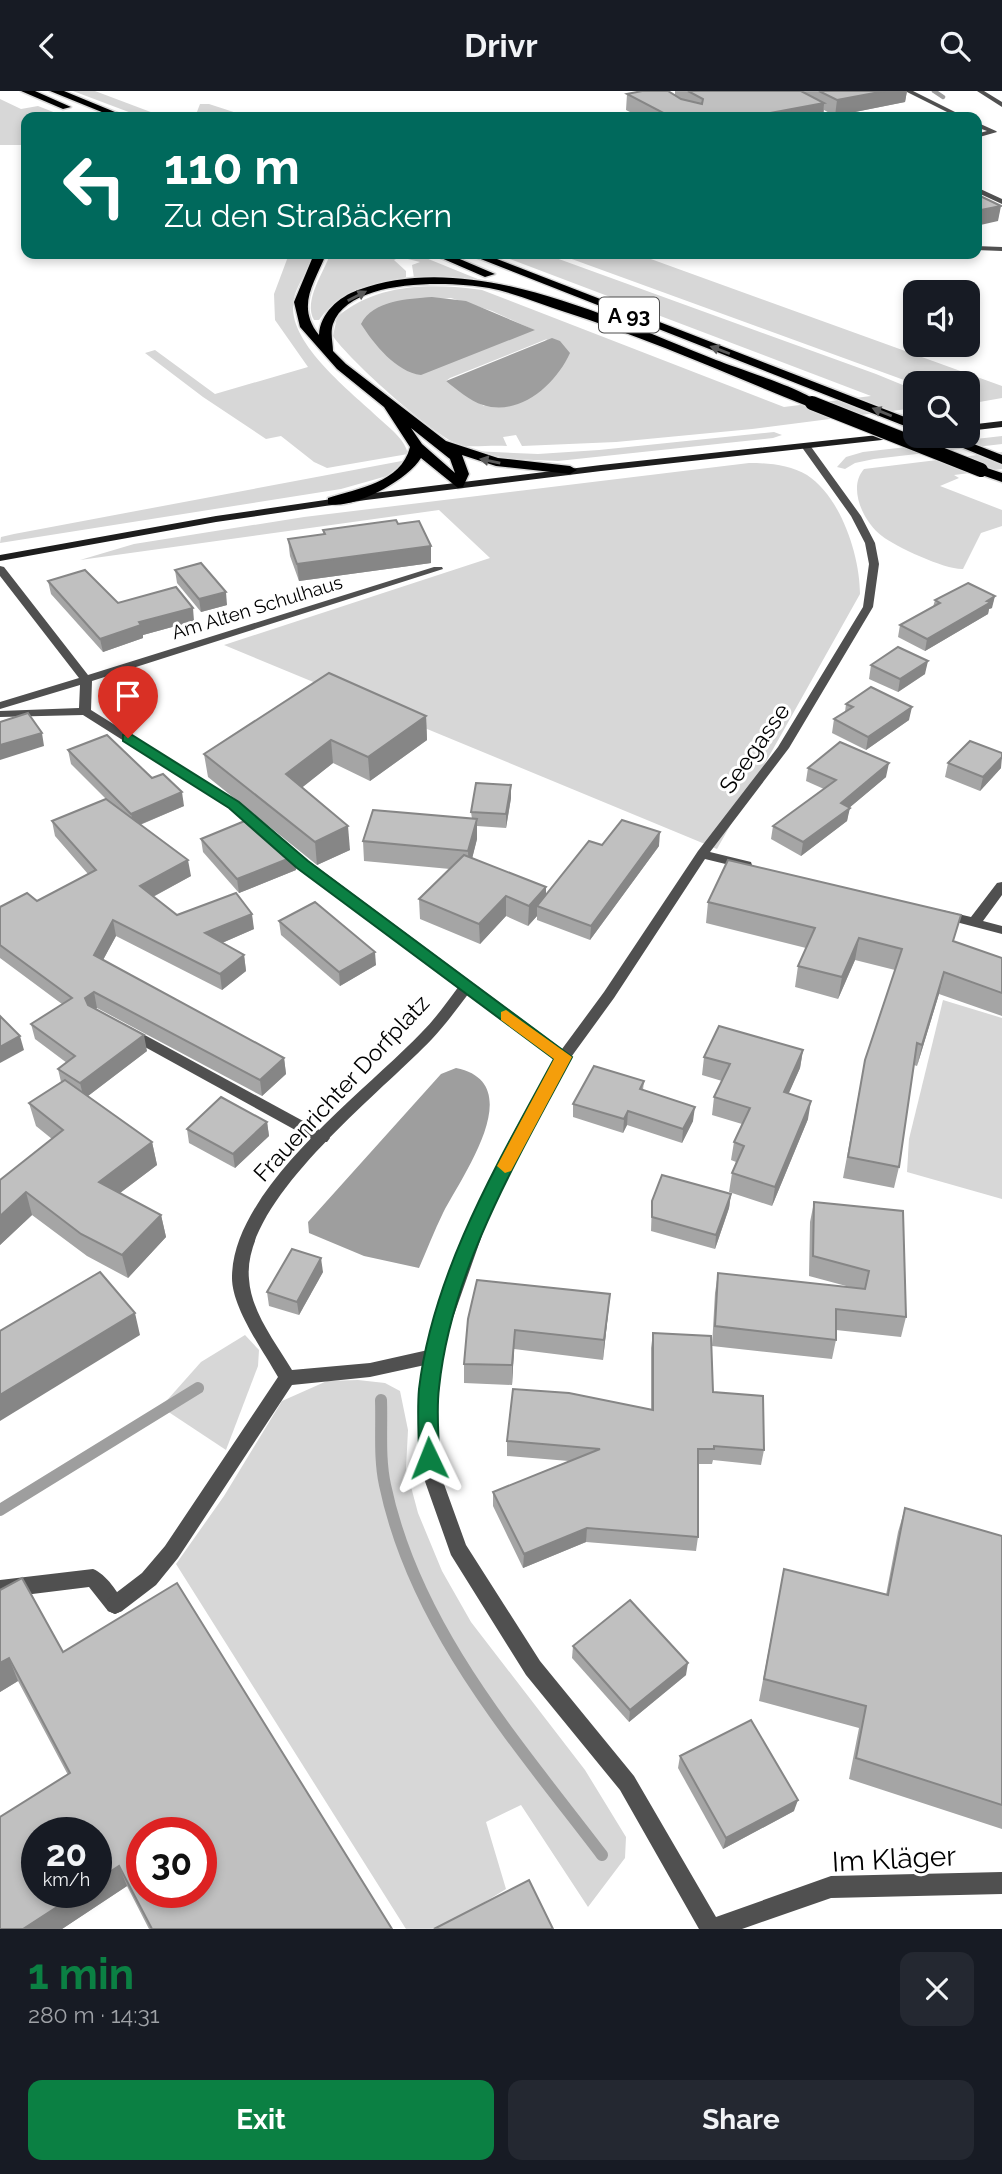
<!DOCTYPE html>
<meta charset="utf-8">
<style>
body{margin:0;font-family:Raleway,sans-serif;background:#242831;color:#f1f3f6;height:100vh;display:flex;flex-direction:column;font-size:26px;white-space:nowrap}
*{box-sizing:border-box;margin:0}
p{font-size:23px;color:#9ea1a6}
.icon{flex:none;width:38px;height:38px;fill:none;stroke:currentColor;stroke-width:2;stroke-linecap:round;stroke-linejoin:round}
.map{position:relative;height:1838px;overflow:hidden}
.details{display:flex;flex-direction:column;background:#171b24;flex:1}
.details>*{flex:none}
.hud{position:absolute;left:21px;top:21px;width:961px;height:147px;border-radius:14px;box-shadow:0 4px 10px #0003;background:#00695c;color:#fff;overflow:hidden}
.controls{position:absolute;left:903px;top:189px;display:grid;gap:14px}
.controls a{display:grid;place-items:center;width:77px;height:77px;border-radius:14px;background:#171b24;box-shadow:0 4px 10px #0003;font-size:35px}
.speed{position:absolute;left:21px;top:1726px;display:flex;gap:14px;font-size:35px;font-weight:700;text-align:center}
.speed>*{display:grid;place-content:center;width:91px;height:91px;border-radius:50%;background:#171b24;box-shadow:0 4px 10px #0003;line-height:1}
.speed small{font-size:18px;font-weight:400}
.speed .limit{border:10px solid #d22;background:#fff;color:#111}
.pin{position:absolute;display:grid;place-items:center;width:60px;height:60px;color:#fff;margin:-72px -30px;border-radius:50% 50% 50% 0;rotate:-45deg;box-shadow:0 0 7px #0007}
.pin .icon{rotate:45deg}
.me{position:absolute;width:77px;margin:-38px;rotate:358deg;stroke-linejoin:round;filter:drop-shadow(0 0 5px #0008)}
.turn{display:flex;align-items:center;gap:24px;height:147px;padding:0 28px;font-size:32px}
.turn .icon{width:91px;height:91px;stroke-width:2.5}
.turn b{display:block;font-size:49px;line-height:60px}
.round{display:grid;place-items:center;flex:none;width:74px;height:74px;border-radius:14px;background:#242831}
.head{display:flex;align-items:center;justify-content:space-between;height:119px;padding:0 28px}
h1{font-size:42px;font-weight:700;line-height:52px;color:#0b8043}
.cta{display:flex;gap:14px;margin-top:auto;padding:14px 28px}
.cta a{flex:1;height:80px;border-radius:14px;background:#0b8043;color:#fff;font-size:28px;font-weight:700;line-height:80px;text-align:center}
.cta a+a{background:#242831;color:#f1f3f6}
header{display:flex;justify-content:space-between;align-items:center;height:91px;padding:0 28px;background:#171b24;font-size:32px;font-weight:700}
.map>svg:first-child{display:block}
.green{fill:#d7d7d7;fill-rule:evenodd}
.water{fill:#9e9e9e}
.lines{fill:none;stroke-linecap:round;stroke-linejoin:round}
.stream-far1{stroke:#9e9e9e;stroke-width:4.5}
.stream{stroke:#9e9e9e;stroke-width:12}
.highway-casing{stroke:#dbdbdb;stroke-width:3}
.lane{fill:#505050;fill-rule:evenodd}
.street{fill:#505050;fill-rule:evenodd}
.secondary{fill:#1d1d1d;fill-rule:evenodd}
.highway{fill:#000;fill-rule:evenodd}
.highway-bridge-casing{stroke:#dbdbdb;stroke-width:16;stroke-linecap:butt}
.highway-bridge{stroke:#000;stroke-width:14}
.wall{fill:#a5a5a5}
.shaded-wall{fill:#868686}
.building{fill:#c0c0c0;stroke:#868686;stroke-width:2;fill-rule:evenodd}
.oneway{fill:#595959}
.route{fill:#0b8043;stroke:#07532c;stroke-width:2}
.slow{fill:#f59e0b}
.labels{text-anchor:middle;dominant-baseline:central;stroke-width:6;stroke-linejoin:round;paint-order:stroke}
.far-street-label{font-size:19px;fill:#000;stroke:#fff}
.shield{fill:#fff;stroke:#4c4c4c;stroke-width:2}
.shield-label{font-size:21px;font-weight:bold;fill:#000}
.street-label{font-size:23px;fill:#000;stroke:#fff}
.near-street-label{font-size:28px;fill:#000;stroke:#fff}
</style>
<header><svg class="icon" aria-label="back" viewBox="0 0 24 24"><path d="M15 5l-7 7 7 7"/></svg>Drivr<svg class="icon" aria-label="search" viewBox="0 0 24 24"><circle cx="10" cy="10" r="6"/><path d="M15 15l6 6"/></svg></header>
<div class="map">
<svg width="1002" height="1838" viewBox="0 0 1002 1838">
<rect width="100%" height="100%" fill="#fff"/>
<g class="green">
<polygon points="73,0 95,0 164,26 142,26"/>
<polygon points="0,8 21,18 38,15 66,26 26,26 26,54 0,54"/>
<polygon points="200,13 209,13 249,26 195,26"/>
<path d="M 289,163 L 313,163 C 309,182 292,197 293,218 C 294,258 355,304 382,330 C 392,339 405,349 408,363 L 327,377 L 314,371 L 281,345 L 266,348 L 203,306 L 145,262 L 155,259 L 215,303 L 308,276 L 275,229 L 274,203 Z"/>
<path d="M 330,163 L 416,163 L 485,191 L 439,186 L 414,187 L 412,174 L 420,171 L 400,166 L 394,169 L 406,180 L 406,186 C 375,205 347,190 319,229 L 314,229 C 303,209 324,182 330,163 Z"/>
<path d="M 497,163 L 545,163 L 876,283 L 915,299 L 915,317 L 752,338 L 616,351 L 522,355 L 516,344 L 503,346 L 507,355 C 492,354 477,356 464,355 C 441,353 346,266 333,245 L 337,226 C 377,192 432,192 482,199 L 784,316 L 871,305 ZM 451,207 L 492,220 L 534,239 L 391,212 ZM 547,248 L 484,315 L 446,290 L 450,287 Z"/>
<polygon points="558,163 637,163 1002,295 1002,307 968,313 968,292 915,293"/>
<polygon points="774,341 782,344 773,347 558,370 510,368 472,360 538,363 599,359"/>
<polygon points="1002,345 1002,353 874,368 855,372 845,378 837,376 846,366 863,361"/>
<path d="M 1002,361 L 1002,378 L 954,384 L 959,387 L 940,395 L 1002,419 L 1002,435 L 981,442 L 963,478 C 946,479 896,456 882,445 C 864,432 847,397 864,378 Z"/>
<polygon points="407,369 387,385 341,398 0,452 1,446 14,443"/>
<path d="M 749,372 C 768,372 790,374 807,384 C 841,406 860,465 860,503 L 717,758 L 224,554 L 490,467 L 439,419 L 80,469 L 134,453 L 304,426 Z"/>
<polygon points="943,909 1002,927 1002,1108 907,1081 909,1048"/>
<polygon points="245,1244 259,1259 258,1275 226,1359 161,1316 201,1271"/>
<polygon points="358,1289 385,1292 400,1300 408,1339 406,1377 418,1422 442,1480 471,1531 585,1679 626,1746 625,1767 588,1816 521,1714 486,1731 506,1798 441,1838 406,1838 176,1473 224,1405 282,1310 327,1290"/>
</g>
<g class="water">
<path d="M 432,206 L 466,210 L 535,239 L 421,284 C 396,281 374,253 361,233 C 373,209 408,208 432,206 Z"/>
<path d="M 552,247 L 560,250 L 570,262 C 556,293 520,326 483,314 C 470,310 456,298 446,290 Z"/>
<path d="M 456,977 C 530,992 462,1085 443,1122 C 434,1140 427,1159 419,1177 L 364,1165 L 309,1142 L 308,1131 L 441,983 Z"/>
</g>
<g class="lines">
<polyline class="stream-far1" points="934,0 943,6"/>
<g class="stream">
<path d="M 381,1309 C 382,1337 379,1367 385,1394 C 415,1537 516,1651 602,1764"/>
<polyline points="0,1419 198,1297"/>
</g>
<g class="highway-casing">
<g id="highway">
<polygon points="21,0 35,0 71,16 63,18"/>
<polygon points="50,0 64,0 127,26 114,26"/>
<path d="M 314,163 L 326,163 C 314,193 296,215 319,244 C 320,222 339,206 358,199 C 471,157 611,228 716,269 C 739,278 804,298 819,312 L 807,315 C 727,283 647,247 565,221 C 540,213 515,202 489,197 C 450,190 349,187 333,233 C 330,242 333,252 333,260 L 346,273 L 446,350 L 498,367 L 570,375 L 577,379 L 570,383 L 496,375 L 462,364 L 469,383 L 463,396 L 458,397 L 421,367 C 408,389 353,419 328,413 L 328,407 C 358,397 401,392 410,356 L 384,316 L 337,278 L 300,236 L 294,211 ZM 411,337 L 450,368 L 455,382 L 422,353 Z"/>
<polygon points="432,163 448,163 495,183 485,186"/>
<polygon points="468,163 484,163 915,330 915,339"/>
<polygon points="934,345 953,345 1002,364 1002,373"/>
<polygon points="981,375 1002,382 1002,391 976,382 976,376"/>
</g>
</g>
<g class="lane">
<polygon points="773,0 781,0 833,26 825,26"/>
<polygon points="905,0 913,0 965,26 957,26"/>
<polygon points="977,0 984,0 1002,11 1002,16"/>
<polygon points="976,31 996,40 997,41 976,47 976,43 987,40 976,36"/>
<polygon points="976,96 1002,108 1002,113 976,101"/>
<polygon points="976,155 1002,156 1002,160 976,159"/>
<polygon points="130,936 327,1043 330,1047 327,1051 317,1051 125,945 123,941 125,937"/>
<path d="M 93,1478 C 106,1483 119,1502 124,1514 L 122,1520 L 115,1523 L 108,1520 L 89,1496 L 0,1507 L 0,1489 Z"/>
</g>
<g class="street">
<path d="M 803,353 L 809,353 L 861,425 L 875,452 L 879,473 L 873,516 L 789,657 L 710,761 L 751,771 L 752,774 L 751,777 L 746,778 L 705,768 L 614,907 L 569,969 L 527,1046 L 486,1133 L 448,1241 L 438,1298 L 436,1353 L 440,1382 L 466,1454 L 540,1570 L 634,1685 L 716,1826 L 831,1785 L 1002,1781 L 1002,1803 L 831,1807 L 742,1838 L 699,1838 L 620,1699 L 526,1584 L 451,1464 L 422,1382 L 418,1353 L 420,1298 L 425,1274 L 370,1286 L 292,1294 L 178,1467 L 156,1494 L 122,1520 L 115,1523 L 108,1520 L 106,1514 L 108,1508 L 142,1482 L 165,1455 L 278,1286 C 263,1259 231,1216 232,1185 C 234,1096 365,1001 422,941 C 436,927 447,911 459,895 L 276,756 L 282,752 L 286,753 L 562,958 L 604,901 L 698,760 L 778,656 L 863,516 L 869,473 L 865,452 L 851,425 L 801,355 ZM 469,902 L 555,967 L 511,1046 L 470,1133 L 432,1241 L 428,1259 L 370,1272 L 292,1279 C 276,1252 251,1221 249,1188 C 241,1109 381,1002 432,948 C 445,934 457,918 469,902 Z"/>
<polygon points="0,475 4,476 88,584 434,476 442,476 443,478 92,590 91,619 238,711 268,737 270,740 268,743 260,743 230,717 83,624 0,626 0,620 79,617 80,594 0,618 0,611 79,587 0,485"/>
<polygon points="1002,791 1002,804 983,830 1002,835 1002,843 937,826 935,823 942,819 971,826 997,792"/>
</g>
<g class="secondary">
<polygon points="1002,330 1002,336 968,340 968,334"/>
<polygon points="915,340 915,345 918,345 601,380 366,409 216,431 0,470 0,464 216,425 366,403 601,374"/>
</g>
<use href="#highway" class="highway"/>
<g class="highway-bridge-casing">
<polyline id="highway-bridge" points="812,312 981,379"/>
</g>
<use href="#highway-bridge" class="highway-bridge"/>
</g>
<g class="wall">
<polygon points="675,0 907,0 905,11 835,25 824,19 823,26 640,26 626,19 627,3 675,4"/>
<polygon points="398,433 431,455 431,472 299,490 290,465 288,448 324,443 323,439"/>
<polygon points="175,479 227,514 201,521 177,492"/>
<polygon points="48,490 118,512 194,530 143,544 143,547 103,561 51,503"/>
<polygon points="935,509 992,517 989,518 988,523 925,560 898,546 900,534 933,516"/>
<polygon points="871,574 925,583 898,601 869,588"/>
<polygon points="846,613 909,629 866,659 832,642 834,628 845,621"/>
<polygon points="426,625 427,649 370,690 333,672 302,696 350,759 317,774 208,686 204,663"/>
<polygon points="68,659 152,687 184,715 140,734 191,785 153,806 177,824 254,838 222,852 244,864 246,880 222,899 116,845 103,869 284,967 286,983 262,1005 97,917 96,918 147,960 88,1005 152,1051 157,1074 120,1102 161,1124 166,1146 128,1187 87,1165 32,1124 0,1154 0,1089 52,1048 36,1035 29,1012 61,991 58,978 67,972 35,948 31,933 62,913 0,867 0,816 37,810 88,783 55,745 52,730 106,708 71,673"/>
<polygon points="948,672 1001,677 980,700 945,686"/>
<polygon points="808,677 886,686 849,717 847,730 801,765 771,748 773,735 824,698 806,690"/>
<polygon points="511,707 506,737 477,735 477,748 472,767 546,804 602,754 659,755 590,849 537,829 537,825 528,835 506,825 480,853 420,828 419,808 450,778 364,770 363,750 472,728 471,721"/>
<polygon points="201,748 296,779 239,802 203,761"/>
<polygon points="708,811 955,851 1002,867 1002,925 939,903 917,975 914,974 899,1076 894,1097 843,1087 865,969 895,879 855,869 838,908 795,896 798,875 806,857 706,832"/>
<polygon points="279,830 376,874 340,895 281,844"/>
<polygon points="803,959 800,977 788,1003 808,1028 772,1115 729,1101 732,1082 736,1071 731,1069 734,1051 742,1033 712,1024 714,1006 722,990 702,984 704,966"/>
<polygon points="644,990 643,999 693,1030 682,1052 627,1034 623,1042 573,1026 573,1013"/>
<polygon points="267,1031 269,1045 235,1077 189,1052 187,1038"/>
<polygon points="731,1103 729,1117 715,1158 651,1140 652,1110"/>
<polygon points="814,1111 906,1226 901,1246 836,1239 836,1249 832,1268 712,1255 715,1202 718,1182 850,1196 809,1185 810,1131"/>
<polygon points="323,1181 299,1224 269,1215 267,1201"/>
<polygon points="610,1204 603,1269 514,1258 512,1294 464,1292 464,1273 468,1228"/>
<polygon points="653,1242 713,1301 764,1359 761,1374 713,1369 712,1373 698,1373 698,1446 696,1460 586,1451 523,1477 493,1415 493,1401 569,1370 507,1365 507,1350 651,1319 651,1257"/>
<polygon points="905,1417 1002,1445 1002,1738 849,1688 859,1637 759,1610 784,1478 886,1504 898,1441"/>
<polygon points="0,1499 63,1561 392,1838 149,1838 127,1795 62,1838 0,1838 68,1684 18,1590 0,1601"/>
<polygon points="573,1555 686,1584 629,1631 572,1567"/>
<polygon points="680,1665 794,1720 723,1758 678,1677"/>
</g>
<g class="shaded-wall">
<polygon points="885,0 907,0 905,11 835,25 837,9"/>
<polygon points="824,12 823,26 748,26"/>
<polygon points="1001,115 998,130 976,135 976,120"/>
<polygon points="431,455 431,472 299,490 297,473"/>
<polygon points="226,501 227,514 201,521 199,508"/>
<polygon points="995,505 992,517 989,518 988,523 925,560 927,548"/>
<polygon points="193,517 194,530 143,544 143,547 103,561 100,548 139,531"/>
<polygon points="928,570 925,583 898,601 900,588"/>
<polygon points="912,616 909,629 866,659 868,646"/>
<polygon points="426,625 427,649 370,690 368,666"/>
<polygon points="42,642 44,655 0,669 0,654"/>
<polygon points="331,649 333,672 289,707 286,683"/>
<polygon points="1002,666 1001,677 980,700 983,686"/>
<polygon points="889,672 886,686 843,722 850,717 847,730 801,765 803,751 841,712"/>
<polygon points="511,694 511,707 506,737 506,723"/>
<polygon points="182,701 184,715 134,736 131,723"/>
<polygon points="477,728 477,748 469,780 468,760"/>
<polygon points="348,735 350,759 317,774 315,751"/>
<polygon points="660,741 659,755 590,849 591,835"/>
<polygon points="295,765 296,779 239,802 237,788"/>
<polygon points="188,769 191,785 143,811 140,795"/>
<polygon points="546,796 546,816 537,815 537,825 528,835 529,815"/>
<polygon points="506,805 506,825 480,853 479,833"/>
<polygon points="252,823 254,838 208,858 205,842"/>
<polygon points="113,829 116,845 97,880 94,864"/>
<polygon points="859,847 855,869 838,908 842,886"/>
<polygon points="375,861 376,874 340,895 339,881"/>
<polygon points="244,864 246,880 222,899 220,883"/>
<polygon points="944,881 939,903 917,975 922,954"/>
<polygon points="94,901 97,917 89,923 85,907"/>
<polygon points="144,944 147,960 84,1008 80,992"/>
<polygon points="20,945 24,959 0,972 0,956"/>
<polygon points="803,959 800,977 781,1020 784,1001"/>
<polygon points="284,967 286,983 262,1005 260,989"/>
<polygon points="811,1010 808,1028 772,1115 775,1096"/>
<polygon points="695,1016 693,1030 682,1052 683,1038"/>
<polygon points="628,1020 627,1034 623,1042 624,1028"/>
<polygon points="267,1031 269,1045 235,1077 233,1063"/>
<polygon points="152,1051 157,1074 104,1114 99,1091"/>
<polygon points="26,1101 32,1124 0,1154 0,1125"/>
<polygon points="731,1103 729,1117 715,1158 716,1144"/>
<polygon points="161,1124 166,1146 128,1187 122,1164"/>
<polygon points="321,1167 323,1181 299,1224 297,1211"/>
<polygon points="610,1203 608,1223 603,1269 604,1249"/>
<polygon points="135,1222 140,1244 0,1330 0,1304"/>
<polygon points="515,1239 514,1258 512,1294 512,1274"/>
<polygon points="587,1437 586,1451 523,1477 524,1463"/>
<polygon points="9,1567 18,1590 0,1601 0,1572"/>
<polygon points="688,1572 686,1584 629,1631 630,1619"/>
<polygon points="798,1709 794,1720 723,1758 726,1747"/>
<polygon points="119,1775 127,1795 62,1838 23,1838 80,1801 96,1801 96,1790"/>
</g>
<g class="building">
<polygon points="642,0 668,0 681,8 702,13 703,8 688,0 801,0 824,12 748,26 671,26 627,3"/>
<polygon points="819,0 885,0 837,9"/>
<polygon points="976,103 1001,115 976,120"/>
<polygon points="396,429 398,433 419,430 431,455 297,473 288,448 325,443 323,439"/>
<polygon points="201,472 226,501 199,508 175,479"/>
<polygon points="85,479 118,512 176,496 193,517 139,531 141,534 100,548 48,490"/>
<polygon points="968,492 995,505 987,510 991,511 927,548 900,534 940,512 935,509"/>
<polygon points="898,556 928,570 900,588 871,574"/>
<polygon points="329,582 426,625 368,666 331,649 286,683 348,735 315,751 204,663"/>
<polygon points="871,596 912,616 868,646 834,628 853,616 846,613"/>
<polygon points="28,622 42,642 0,654 0,631"/>
<polygon points="107,644 152,687 163,683 182,701 131,723 68,659"/>
<polygon points="970,650 1002,662 1002,666 983,686 948,672"/>
<polygon points="840,651 889,672 841,712 850,717 803,751 773,735 836,689 808,677"/>
<polygon points="476,692 511,694 506,723 471,721"/>
<polygon points="106,708 188,769 140,795 177,824 236,802 252,823 205,842 244,864 220,883 113,829 94,864 284,967 260,989 94,901 85,907 88,914 144,944 80,992 58,978 75,965 31,933 72,907 0,854 0,816 27,802 37,810 96,779 52,730"/>
<polygon points="373,719 477,728 468,760 363,750"/>
<polygon points="252,727 295,765 237,788 201,748"/>
<polygon points="622,729 660,741 591,835 537,815 589,750 602,754"/>
<polygon points="464,764 546,796 529,815 506,805 479,833 419,808"/>
<polygon points="728,769 961,824 953,850 1002,867 1002,902 944,881 922,954 917,952 899,1076 848,1066 865,969 902,858 859,847 842,886 798,875 815,837 708,811"/>
<polygon points="315,811 375,861 339,881 279,830"/>
<polygon points="0,925 20,945 0,956"/>
<polygon points="719,935 803,959 784,1001 811,1010 775,1096 732,1082 744,1055 734,1051 750,1017 714,1006 730,973 704,966"/>
<polygon points="594,975 644,990 640,998 695,1016 683,1038 628,1020 624,1028 573,1013"/>
<polygon points="65,989 152,1051 99,1091 161,1124 122,1164 81,1143 26,1101 0,1125 0,1089 63,1039 29,1012"/>
<polygon points="221,1006 267,1031 233,1063 187,1038"/>
<polygon points="662,1084 731,1103 716,1144 652,1126 652,1110"/>
<polygon points="814,1111 903,1120 906,1226 836,1218 836,1249 715,1235 718,1182 865,1198 869,1180 813,1165"/>
<polygon points="292,1158 321,1167 297,1211 267,1201"/>
<polygon points="100,1181 135,1222 0,1304 0,1240"/>
<polygon points="477,1189 610,1203 604,1249 515,1239 512,1274 464,1273 468,1228"/>
<polygon points="653,1242 711,1245 713,1301 763,1305 764,1359 714,1355 714,1358 698,1358 698,1446 587,1437 524,1463 493,1401 600,1358 507,1350 513,1298 569,1302 653,1319"/>
<polygon points="905,1417 1002,1445 1002,1714 856,1667 866,1615 764,1588 784,1478 888,1504"/>
<path d="M 22,1487 L 63,1561 L 177,1492 L 392,1838 L 152,1838 L 119,1775 L 96,1790 L 96,1741 L 37,1741 L 37,1801 L 80,1801 L 23,1838 L 0,1838 L 0,1726 L 70,1682 L 9,1567 L 0,1572 L 0,1499 ZM 142,1741 L 201,1741 L 201,1801 L 142,1801 Z"/>
<polygon points="630,1509 688,1572 630,1619 573,1555"/>
<polygon points="751,1629 798,1709 726,1747 680,1665"/>
<polygon points="529,1789 553,1838 434,1838"/>
</g>
<defs><path id="oneway-solid" d="M-6-.8H1V-3.2L6.5 0L1 3.2V.8H-6Z" transform="scale(1.75)"/></defs>
<g class="oneway">
<use href="#oneway-solid" transform="translate(357 205) rotate(-27)"/>
<use href="#oneway-solid" transform="translate(720 259) rotate(-159)"/>
<use href="#oneway-solid" transform="translate(882 321) rotate(-158)"/>
<use href="#oneway-solid" transform="translate(490 370) rotate(-168)"/>
</g>
<path class="route" d="M 123,644 L 132,644 L 239,711 L 308,770 L 572,966 C 517,1069 451,1179 439,1297 C 436,1320 439,1344 439,1367 L 436,1373 L 429,1376 L 421,1373 L 419,1367 C 419,1344 417,1320 419,1298 C 433,1180 499,1070 554,968 L 297,777 L 229,717 L 123,650 Z"/>
<polygon class="slow" points="506,919 572,966 511,1080 505,1082 497,1075 554,968 501,929 501,921"/>
<g class="labels">
<g class="far-street-label">
<text transform="translate(257 516) rotate(-17)">Am Alten Schulhaus</text>
</g>
<rect class="shield" x="599" y="206.5" width="60" height="35" rx="5"/>
<g class="shield-label">
<text x="629" y="224">A 93</text>
</g>
<g class="street-label">
<text transform="translate(754 657) rotate(-55)">Seegasse</text>
<text transform="translate(341 997) rotate(-47)">Frauenrichter Dorfplatz</text>
</g>
<g class="near-street-label">
<text transform="translate(894 1768) rotate(-3)">Im Kläger</text>
</g>
</g>
</svg>
<div class="controls">
<a><svg class="icon" aria-label="sound" viewBox="0 0 24 24"><path d="M4 9h4l5-4v14l-5-4H4zM17 9q2 3 0 6"/></svg></a>
<a><svg class="icon" aria-label="search" viewBox="0 0 24 24"><circle cx="10" cy="10" r="6"/><path d="M15 15l6 6"/></svg></a>
</div>
<div class="speed"><div>20<small>km/h</small></div><div class="limit">30</div></div>
<div class="pin" style="left:128px;top:647px;background:#d93025"><svg class="icon" aria-label="arrive" viewBox="0 0 24 24"><path d="M6 21V4h12l-3 4 3 4H6"/></svg></div>
<svg class="me" style="left:429px;top:1367px" viewBox="-20 -20 40 40"><path d="M0-17L14 15 0 8-14 15z" fill="#0b8043" stroke="#fff" stroke-width="4"/></svg>
<div class="hud">
<div class="turn"><svg class="icon" aria-label="left" viewBox="0 0 24 24"><path d="M17 20v-9H6M10 6l-5 5 5 5"/></svg><div><b>110 m</b>Zu den Straßäckern</div></div>
</div>
</div>
<section class="details">
<div class="head"><div><h1>1 min</h1><p>280 m · 14:31</p></div><a class="round"><svg class="icon" aria-label="close" viewBox="0 0 24 24"><path d="M6 6l12 12M18 6L6 18"/></svg></a></div>
<div class="cta"><a>Exit</a><a>Share</a></div>
</section>
